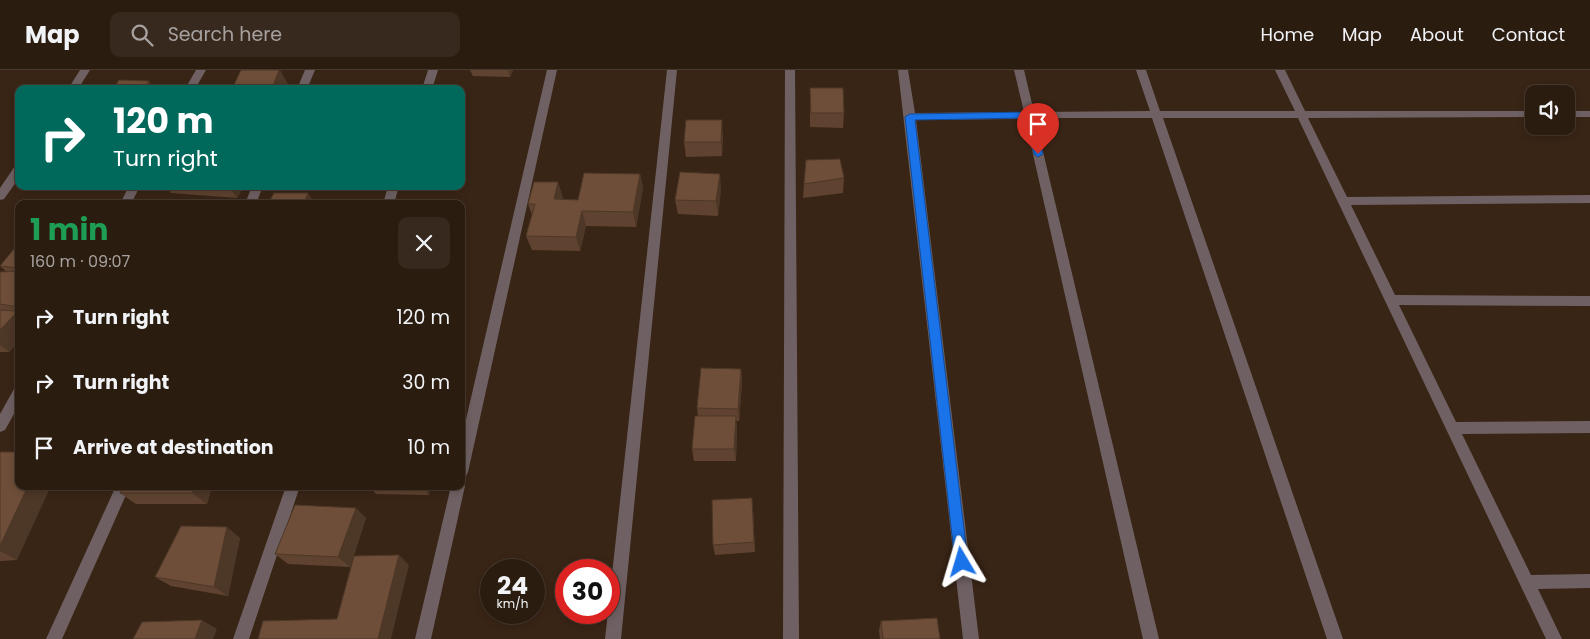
<!DOCTYPE html>
<meta charset="utf-8">
<style>
body{margin:0;font-family:Poppins,sans-serif;background:#37291e;color:#f1f3f6;height:100vh;display:flex;flex-direction:column;font-size:19px;white-space:nowrap}
*{box-sizing:border-box;margin:0}
p{font-size:16px;color:#a6a19f}
.icon{flex:none;width:28px;height:28px;fill:none;stroke:currentColor;stroke-width:2;stroke-linecap:round;stroke-linejoin:round}
.map{position:relative;flex:1;overflow:hidden}
.side{position:absolute;left:15px;top:130px;width:450px;height:290px;display:flex;flex-direction:column;background:#2b1c10;border-radius:10px;box-shadow:0 2px 8px #0003,0 0 0 1px #473a30}
.side>*{flex:none}
.hud{position:absolute;left:15px;top:15px;width:450px;height:105px;border-radius:10px;box-shadow:0 2px 8px #0003,0 0 0 1px #473a30;background:#00695c;color:#fff;overflow:hidden}
.tools{position:absolute;left:1525px;top:15px;display:grid;gap:10px}
.tools a{display:grid;place-items:center;width:50px;height:50px;border-radius:10px;background:#2b1c10;box-shadow:0 2px 8px #0003,0 0 0 1px #473a30;font-size:25px}
.speed{position:absolute;left:480px;top:489px;display:flex;gap:10px;font-size:25px;font-weight:700;text-align:center}
.speed>*{display:grid;place-content:center;width:65px;height:65px;border-radius:50%;background:#2b1c10;box-shadow:0 2px 8px #0003,0 0 0 1px #473a30;line-height:1}
.speed small{font-size:12px;font-weight:400}
.speed .limit{border:8px solid #d22;background:#fff;color:#111}
.pin{position:absolute;display:grid;place-items:center;width:42px;height:42px;color:#fff;margin:-51px -21px;border-radius:50% 50% 50% 0;rotate:-45deg;box-shadow:0 0 5px #0007}
.pin .icon{rotate:45deg}
.me{position:absolute;width:55px;margin:-28px;rotate:353deg;stroke-linejoin:round;filter:drop-shadow(0 0 4px #0008)}
.turn{display:flex;align-items:center;gap:18px;height:105px;padding:0 15px;font-size:22px}
.turn .icon{width:65px;height:65px;stroke-width:2.5}
.turn b{display:block;font-size:35px;line-height:42px}
.round{display:grid;place-items:center;flex:none;width:52px;height:52px;border-radius:10px;background:#37291e}
.summary{display:flex;align-items:center;justify-content:space-between;height:85px;padding:0 15px}
h1{font-size:30px;font-weight:700;line-height:38px;color:#1e9e55}
ul{padding:0;list-style:none}
li{display:flex;align-items:center;gap:15px;height:65px;padding:0 15px}
li div{flex:1}
li b{display:block;font-size:19px}
li em{font-style:normal}
header{display:flex;align-items:center;gap:30px;box-sizing:border-box;height:70px;padding:0 25px;background:#2b1c10;border-bottom:1px solid #473a30}
header strong{font-size:24px}
nav{display:flex;gap:28px;margin-inline-start:auto;font-size:18px}
.search{width:350px;height:45px;background:#37291e;display:flex;align-items:center;gap:12px;box-sizing:border-box;padding:0 18px;border-radius:10px;color:#a6a19f;font-size:19px}
.map>svg:first-child{display:block}
.lines{fill:none;stroke-linecap:round;stroke-linejoin:round}
.minor{fill:#6f6163;fill-rule:evenodd}
.wall{fill:#5f4330}
.shaded-wall{fill:#4d3727}
.building{fill:#6e4e38;stroke:#4d3727}
.route{fill:#1a73e8;stroke:#114b97}
</style>
<header>
<strong>Map</strong>
<div class="search"><svg class="icon" aria-label="search" viewBox="0 0 24 24"><circle cx="10" cy="10" r="6"/><path d="M15 15l6 6"/></svg>Search here</div>
<nav><a>Home</a><a>Map</a><a>About</a><a>Contact</a></nav>
</header>
<div class="map">
<svg width="1590" height="569" viewBox="0 0 1590 569">
<rect width="100%" height="100%" fill="#392516"/>
<g class="lines">
<g class="minor">
<polygon points="80,0 90,0 78,19 68,19"/>
<polygon points="196,0 206,0 195,19 185,19"/>
<polygon points="305,0 315,0 307,19 297,19"/>
<polygon points="428,0 438,0 432,19 422,19"/>
<polygon points="547,0 557,0 468,402 466,406 461,408 461,371"/>
<polygon points="667,0 677,0 621,569 605,569"/>
<polygon points="785,0 795,0 799,569 783,569"/>
<polygon points="898,0 908,0 915,43 1024,42 1014,0 1024,0 1034,42 1150,41 1136,0 1146,0 1160,41 1295,41 1275,0 1285,0 1305,41 1534,41 1534,47 1308,48 1347,127 1590,125 1590,133 1351,135 1395,225 1590,226 1590,236 1399,235 1456,352 1590,351 1590,363 1462,364 1531,505 1590,504 1590,518 1538,519 1562,569 1546,569 1298,48 1163,48 1343,569 1327,569 1152,48 1035,48 1159,569 1143,569 1025,49 916,50 979,569 963,569"/>
<rect x="1566" y="41" width="24" height="6"/>
<polygon points="19,95 19,108 4,129 0,130 0,118 15,96"/>
<polygon points="129,116 140,116 131,134 120,134"/>
<polygon points="252,116 263,116 256,134 245,134"/>
<polygon points="388,116 399,116 394,134 383,134"/>
<polygon points="19,318 19,335 5,360 0,362 0,344 14,319"/>
<polygon points="461,411 465,416 431,569 415,569 451,416 461,416"/>
<polygon points="116,416 130,416 62,569 46,569"/>
<polygon points="286,416 300,416 249,569 233,569"/>
</g>
</g>
<g class="wall">
<polygon points="470,0 513,0 510,7 473,6"/>
<polygon points="810,18 844,43 843,58 810,57"/>
<polygon points="723,65 722,86 686,87 684,72"/>
<polygon points="640,104 643,118 636,157 586,156 580,181 532,180 526,166 532,145 528,134 563,127 562,129 578,130"/>
<polygon points="844,108 843,123 803,128 804,114"/>
<polygon points="166,116 244,116 237,128 171,123"/>
<polygon points="721,118 718,146 678,144 675,130"/>
<polygon points="19,173 19,271 9,282 0,282 0,202 7,202 0,196"/>
<polygon points="741,299 742,312 739,351 736,351 737,358 736,391 694,391 692,379 698,346 697,338"/>
<polygon points="0,382 17,490 0,491"/>
<polygon points="125,416 212,416 207,434 136,434 120,423"/>
<polygon points="369,416 430,416 429,425 376,424"/>
<polygon points="753,439 755,482 715,485 713,475"/>
<polygon points="366,448 350,497 288,494 275,484"/>
<polygon points="240,468 228,526 171,516 155,507"/>
<polygon points="881,551 940,569 880,569 879,560"/>
</g>
<g class="shaded-wall">
<polygon points="279,0 280,0 288,14 286,19 272,19"/>
<polygon points="508,0 513,0 510,7"/>
<polygon points="149,11 155,19 144,19"/>
<polygon points="722,50 723,65 722,86 721,72"/>
<polygon points="640,104 643,118 636,157 633,142"/>
<polygon points="720,104 721,118 718,146 716,131"/>
<polygon points="558,112 563,127 558,144 554,129"/>
<polygon points="228,116 244,116 237,128"/>
<polygon points="308,123 315,134 304,134"/>
<polygon points="582,141 586,156 580,181 576,167"/>
<polygon points="18,241 19,241 19,271 9,282 0,275 0,260"/>
<polygon points="741,299 742,312 739,351 738,339"/>
<polygon points="736,346 737,358 736,391 734,379"/>
<polygon points="28,416 51,416 17,490 0,481 0,476"/>
<polygon points="195,416 212,416 207,434 192,423"/>
<polygon points="422,416 430,416 429,425"/>
<polygon points="752,428 753,439 755,482 754,472"/>
<polygon points="356,438 366,448 350,497 338,487"/>
<polygon points="227,457 240,468 228,526 214,517"/>
<polygon points="399,485 409,495 391,569 378,569"/>
<polygon points="202,550 217,559 213,569 195,569"/>
</g>
<g class="building">
<polygon points="241,0 279,0 272,19 232,19"/>
<polygon points="119,10 149,11 144,19 113,19"/>
<polygon points="810,18 843,18 844,43 811,43"/>
<polygon points="686,50 722,50 721,72 684,72"/>
<polygon points="840,89 844,108 804,114 806,90"/>
<polygon points="680,102 720,104 716,131 675,130"/>
<polygon points="584,103 640,104 633,142 582,141 576,167 526,166 535,134 528,134 534,112 558,112 554,129 578,130"/>
<polygon points="274,123 308,123 304,134 268,134"/>
<polygon points="19,173 19,198 0,196"/>
<polygon points="19,201 19,237 0,234 0,202"/>
<polygon points="0,240 18,241 0,260"/>
<polygon points="701,298 741,299 738,339 697,338"/>
<polygon points="695,346 736,346 734,379 692,379"/>
<polygon points="0,382 19,382 19,416 28,416 0,476"/>
<polygon points="125,416 195,416 192,423 120,423"/>
<polygon points="752,428 754,472 713,475 712,430"/>
<polygon points="295,435 356,438 338,487 275,484"/>
<polygon points="181,456 227,457 214,517 155,507"/>
<polygon points="399,485 378,569 258,569 263,551 337,549 354,486"/>
<polygon points="937,548 940,569 883,569 881,551"/>
<polygon points="202,550 195,569 133,569 142,552"/>
</g>
<polygon class="route" points="1030,42 1034,45 1043,84 1038,87 1034,84 1026,48 915,50 968,492 966,496 962,498 957,496 955,492 905,47 910,44"/>
</svg>
<div class="tools">
<a><svg class="icon" aria-label="sound" viewBox="0 0 24 24"><path d="M4 9h4l5-4v14l-5-4H4zM17 9q2 3 0 6"/></svg></a>
</div>
<div class="speed"><div>24<small>km/h</small></div><div class="limit">30</div></div>
<div class="pin" style="left:1038px;top:84px;background:#d93025"><svg class="icon" aria-label="arrive" viewBox="0 0 24 24"><path d="M6 21V4h12l-3 4 3 4H6"/></svg></div>
<svg class="me" style="left:962px;top:492px" viewBox="-20 -20 40 40"><path d="M0-17L14 15 0 8-14 15z" fill="#1a73e8" stroke="#fff" stroke-width="4"/></svg>
<div class="hud">
<div class="turn"><svg class="icon" aria-label="right" viewBox="0 0 24 24"><path d="M7 20v-9h11M14 6l5 5-5 5"/></svg><div><b>120 m</b>Turn right</div></div>
</div>
<section class="side">
<div class="summary"><div><h1>1 min</h1><p>160 m · 09:07</p></div><a class="round"><svg class="icon" aria-label="close" viewBox="0 0 24 24"><path d="M6 6l12 12M18 6L6 18"/></svg></a></div>
<ul>
<li><svg class="icon" aria-label="right" viewBox="0 0 24 24"><path d="M7 20v-9h11M14 6l5 5-5 5"/></svg><div><b>Turn right</b></div><em>120 m</em></li>
<li><svg class="icon" aria-label="right" viewBox="0 0 24 24"><path d="M7 20v-9h11M14 6l5 5-5 5"/></svg><div><b>Turn right</b></div><em>30 m</em></li>
<li><svg class="icon" aria-label="arrive" viewBox="0 0 24 24"><path d="M6 21V4h12l-3 4 3 4H6"/></svg><div><b>Arrive at destination</b></div><em>10 m</em></li>
</ul>
</section>
</div>
